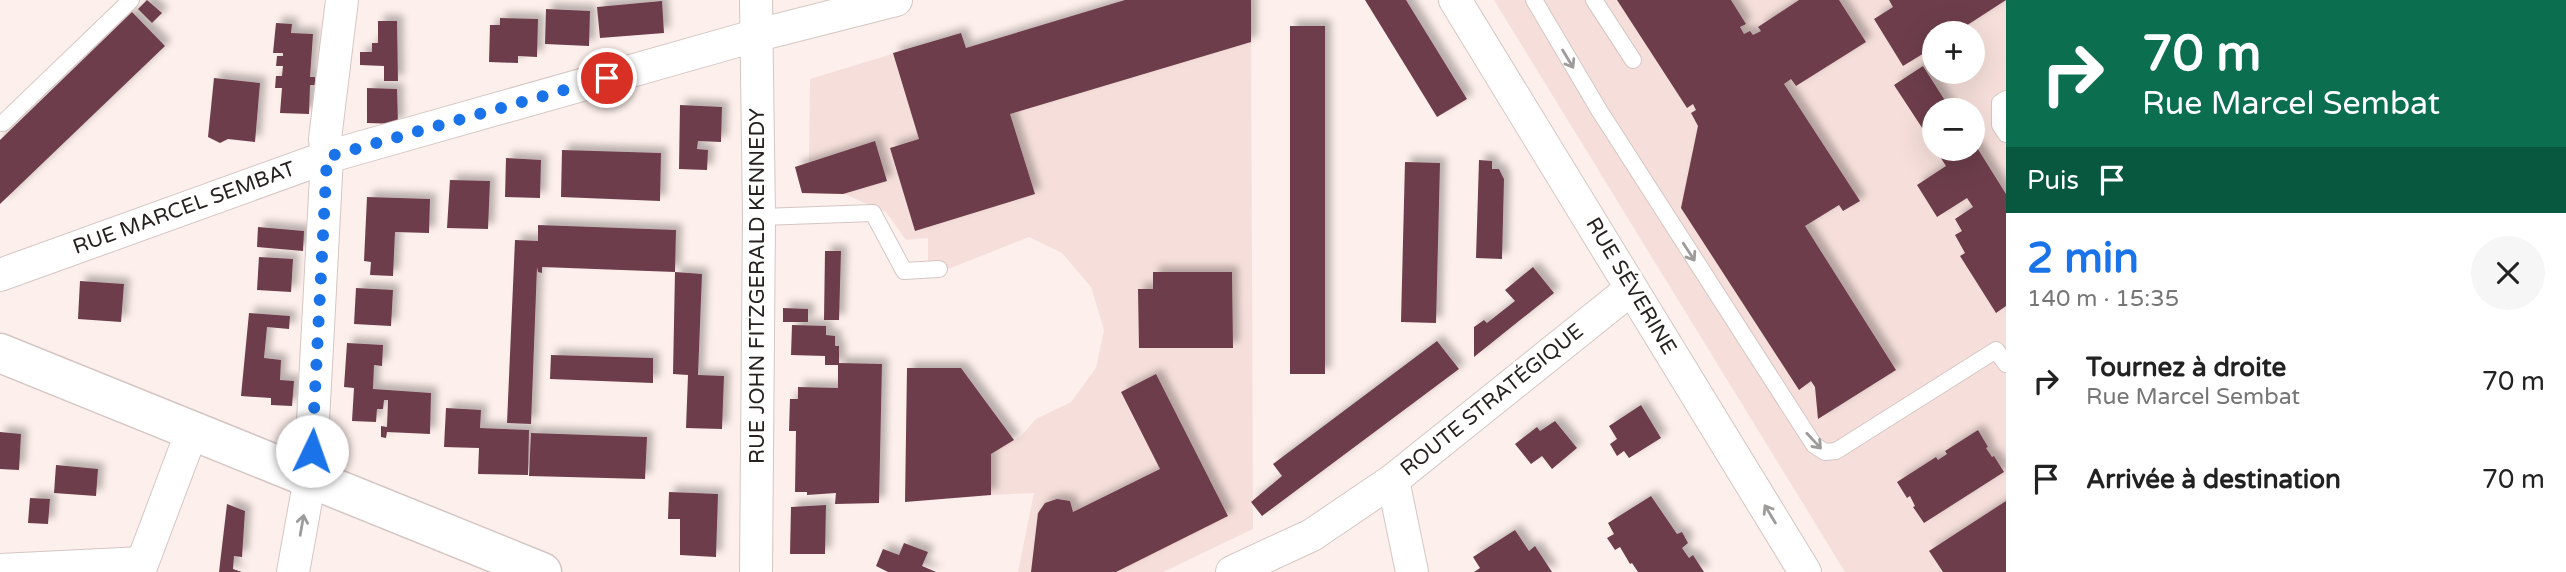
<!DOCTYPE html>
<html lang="fr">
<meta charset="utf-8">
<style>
body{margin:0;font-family:"Varela Round",sans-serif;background:#f6f6f6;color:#222;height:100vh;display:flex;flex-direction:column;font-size:26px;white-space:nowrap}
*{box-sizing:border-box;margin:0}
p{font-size:23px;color:#767676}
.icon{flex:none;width:38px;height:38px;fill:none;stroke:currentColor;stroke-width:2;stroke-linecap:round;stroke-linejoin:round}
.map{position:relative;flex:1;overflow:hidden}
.sheet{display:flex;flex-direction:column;background:#fff;width:560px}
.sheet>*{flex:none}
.hud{background:#0b6e4f;color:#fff;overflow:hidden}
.buttons{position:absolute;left:1922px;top:21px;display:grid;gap:14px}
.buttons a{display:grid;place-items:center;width:63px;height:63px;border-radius:50%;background:#fff;box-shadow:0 7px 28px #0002;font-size:35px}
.pin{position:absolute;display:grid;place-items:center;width:60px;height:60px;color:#fff;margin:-30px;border:4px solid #fff;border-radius:50%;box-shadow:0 2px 7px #0007}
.me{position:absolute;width:77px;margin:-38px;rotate:3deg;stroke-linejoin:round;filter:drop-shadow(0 0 5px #0008)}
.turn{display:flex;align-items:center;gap:24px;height:147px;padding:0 21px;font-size:32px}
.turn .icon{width:91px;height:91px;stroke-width:2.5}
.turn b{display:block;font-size:49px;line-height:60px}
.then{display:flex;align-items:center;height:66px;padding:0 21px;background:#0003;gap:14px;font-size:26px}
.round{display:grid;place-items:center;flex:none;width:74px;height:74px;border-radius:37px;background:#f6f6f6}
.headline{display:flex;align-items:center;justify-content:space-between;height:119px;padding:0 21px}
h1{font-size:42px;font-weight:700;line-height:52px;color:#1a73e8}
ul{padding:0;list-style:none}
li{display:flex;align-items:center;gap:21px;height:98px;padding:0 21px}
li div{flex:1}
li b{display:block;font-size:26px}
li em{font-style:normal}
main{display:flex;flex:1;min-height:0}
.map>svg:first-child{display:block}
.built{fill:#f6dfda;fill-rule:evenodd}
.building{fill:#6d3e4c;filter:url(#shadow)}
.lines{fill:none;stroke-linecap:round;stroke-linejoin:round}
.lane-casing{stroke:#d4c6c3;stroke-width:18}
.street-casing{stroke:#d4c6c3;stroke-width:34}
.secondary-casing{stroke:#d4c6c3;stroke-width:41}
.lane{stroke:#fff;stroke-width:16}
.street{stroke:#fff;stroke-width:32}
.secondary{stroke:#fff;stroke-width:38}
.oneway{stroke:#9e9c9b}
.route{stroke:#1a73e8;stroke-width:12;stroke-dasharray:0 21.6}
.labels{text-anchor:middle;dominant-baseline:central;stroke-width:7;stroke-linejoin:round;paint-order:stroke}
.street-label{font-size:21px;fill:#272220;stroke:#fff}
</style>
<main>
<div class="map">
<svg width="2006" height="572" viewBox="0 0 2006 572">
<defs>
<filter id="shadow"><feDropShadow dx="6" dy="-6" stdDeviation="3.5" flood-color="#0004"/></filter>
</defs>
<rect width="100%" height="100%" fill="#fdefeb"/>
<g class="built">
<polygon points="1124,0 1251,0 1253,529 1163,572 1018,572 1034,493 991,495 991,454 1021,436 1036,419 1071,402 1096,368 1104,330 1091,287 1062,253 1029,237 928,277 928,238 906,240 886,212 844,194 802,193 795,167 809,162 810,79 961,33 966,48"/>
<path d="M 1494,0 L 2006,0 L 2006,572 L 1845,572 ZM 1934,33 L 1972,33 L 1972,72 L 1934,72 ZM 1934,110 L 1972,110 L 1972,149 L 1934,149 Z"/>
</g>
<g class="building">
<polygon points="147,0 162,13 152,23 138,9"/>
<polygon points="1125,0 1251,0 1251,42 1010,114 1035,194 915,231 890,148 919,139 893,53 961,33 966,48"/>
<polygon points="1365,0 1406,0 1467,99 1437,117"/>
<polygon points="1617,0 1731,0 1746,24 1740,27 1744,34 1750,31 1753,35 1761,31 1758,27 1799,0 1839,0 1866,42 1796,86 1791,79 1784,84 1860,201 1843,211 1839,205 1805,226 1896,370 1818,419 1815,387 1811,381 1799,390 1681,208 1698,126 1691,113 1696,110 1693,104 1687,108"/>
<polygon points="1889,0 2006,0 1955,33 1934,33 1934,47 1903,66 1874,19 1893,7"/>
<polygon points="662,1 664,33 600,38 597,7"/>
<polygon points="546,9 590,11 589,46 545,44"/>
<polygon points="132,12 165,46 0,204 0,140"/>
<polygon points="500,18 538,19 537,57 518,56 518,63 489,62 490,25 500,25"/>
<polygon points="378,21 397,21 398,81 384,81 384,66 360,65 360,52 372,52 372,43 378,43"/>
<polygon points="276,23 292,24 291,33 313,34 310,77 315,77 315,85 310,85 309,114 280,113 282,88 275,88 276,76 282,76 283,66 276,66 277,56 283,56 283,53 273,53"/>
<rect x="1290" y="26" width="35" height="348"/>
<polygon points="1923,66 1951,110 1934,110 1934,146 1894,85"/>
<polygon points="214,78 260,83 255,142 228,139 220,143 208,137"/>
<polygon points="367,88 397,89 398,124 367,123"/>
<polygon points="680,105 722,107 721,142 698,141 697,149 708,150 707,170 679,169"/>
<polygon points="875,141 887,181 843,194 802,193 795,167"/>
<polygon points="1972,143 1976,146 2006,194 2006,306 1996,313 1960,256 1965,253 1955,235 1962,231 1955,219 1973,207 1967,198 1937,217 1917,185 1946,166 1935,149 1972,149"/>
<polygon points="562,150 661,153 660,201 561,197"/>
<polygon points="506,158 541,160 540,198 505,197"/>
<polygon points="1479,160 1492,161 1492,169 1499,169 1504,179 1502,259 1476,258"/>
<polygon points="1405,162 1440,163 1436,323 1401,322"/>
<polygon points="450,180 490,181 488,229 447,228"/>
<polygon points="367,197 430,199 429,233 395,232 393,276 370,275 371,262 364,261"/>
<polygon points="538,225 676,230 675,272 542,267 542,273 538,272 537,267 531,424 507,423 515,240 538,241"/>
<polygon points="258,227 304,231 303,251 257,247"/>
<polygon points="825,251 841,251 839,320 824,320"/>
<polygon points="259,257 293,259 291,292 257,290"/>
<polygon points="1533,267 1554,293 1474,357 1474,327 1484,320 1487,323 1515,301 1505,290"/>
<polygon points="675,272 702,274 698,375 724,376 722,429 686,428 688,375 673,374"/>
<polygon points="1153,272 1232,272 1233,348 1139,348 1138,289 1153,289"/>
<polygon points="80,281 124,284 121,322 78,319"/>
<polygon points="356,288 393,290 391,326 354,324"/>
<polygon points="783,308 808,309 808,322 783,322"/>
<polygon points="249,313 290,316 289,329 267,327 264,358 281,360 280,380 294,381 292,406 271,405 271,398 241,396"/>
<polygon points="792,325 826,326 826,335 835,336 835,346 839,346 839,363 882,364 879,503 835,504 836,493 807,495 807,492 795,492 796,431 789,431 790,399 798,399 798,387 838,388 838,365 825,365 825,356 791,355"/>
<polygon points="1437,341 1459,369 1262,516 1251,502 1282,476 1273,464"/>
<polygon points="347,343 383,345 382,366 374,365 373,389 431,393 430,434 387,432 386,438 381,437 381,426 387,427 388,400 384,400 383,409 377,409 376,422 352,421 354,388 344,387"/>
<polygon points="551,355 653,358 653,383 550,379"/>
<polygon points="907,368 961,368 1014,440 991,454 991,495 905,502"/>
<polygon points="1156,374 1228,516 1116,572 1031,572 1038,513 1045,503 1057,499 1070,501 1073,512 1160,469 1121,392"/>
<polygon points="1641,405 1661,438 1629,458 1624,451 1617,456 1610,444 1617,439 1609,426"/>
<polygon points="446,408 481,410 480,428 529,430 528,475 478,474 479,448 444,447"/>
<polygon points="1555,421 1577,448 1552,469 1542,456 1531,464 1515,444 1537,427 1540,431"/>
<polygon points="1978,430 1988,447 1986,448 1992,457 1994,456 2004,472 1924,523 1913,507 1915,506 1910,496 1907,498 1897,482 1936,457 1938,460 1947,454 1945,451"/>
<polygon points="0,432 21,434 19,470 0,469"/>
<polygon points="531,433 647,437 645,479 529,476"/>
<polygon points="56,465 98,469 96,496 54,493"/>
<polygon points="669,492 718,494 716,557 680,555 680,519 668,519"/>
<polygon points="1651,496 1677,534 1682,532 1688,543 1682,548 1689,558 1693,555 1704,572 1638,572 1632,563 1630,564 1620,547 1615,550 1607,538 1614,534 1608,523"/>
<polygon points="30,498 50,499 48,524 28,523"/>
<polygon points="2006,501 2006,572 1943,572 1929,551"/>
<polygon points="227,504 245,511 242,557 234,556 233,569 242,572 219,572"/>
<polygon points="826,505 825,554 790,554 791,507"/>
<polygon points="1515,530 1529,551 1535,546 1552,572 1474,572 1480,568 1473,557"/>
<polygon points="904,543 928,552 922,566 936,572 888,572 876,566 883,549 899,555"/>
</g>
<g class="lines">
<g class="lane-casing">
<g id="lane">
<polyline points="1534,0 1599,110 1814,445 1825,452 1836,451 1996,350 2006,364"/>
<polyline points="1594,0 1633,60"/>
<polyline points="2006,99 2000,103 2000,125 2006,134"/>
<polyline points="3,123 131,0"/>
<polyline points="759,217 873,213 904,271 939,269"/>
</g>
</g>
<g class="street-casing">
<g id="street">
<polyline points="1455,0 1805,572"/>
<polyline points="0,275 327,157 758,35 896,0"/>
<polyline points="1393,480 1412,572"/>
<polyline points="0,570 142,563"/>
<polyline points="139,572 192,431"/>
<polyline points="293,572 310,478 327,157 325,139 342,0"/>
<polyline points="756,572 759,217 756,0"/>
<polyline points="1232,572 1312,535 1393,480 1631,289"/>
</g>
</g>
<g class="secondary-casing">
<polyline id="secondary" points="0,353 542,572"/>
</g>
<use href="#lane" class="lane"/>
<use href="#street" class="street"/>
<use href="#secondary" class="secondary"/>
</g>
<defs><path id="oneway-shaft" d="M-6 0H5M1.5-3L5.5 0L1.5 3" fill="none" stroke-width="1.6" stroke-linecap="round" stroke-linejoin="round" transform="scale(1.75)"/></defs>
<g class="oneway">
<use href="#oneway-shaft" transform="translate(1568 59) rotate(59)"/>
<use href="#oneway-shaft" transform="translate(1689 252) rotate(57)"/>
<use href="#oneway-shaft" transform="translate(1814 441) rotate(47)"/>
<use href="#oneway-shaft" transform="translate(1770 514) rotate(-121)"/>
<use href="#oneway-shaft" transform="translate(302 525) rotate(-80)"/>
</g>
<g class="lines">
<polyline class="route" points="312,451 327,157 607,78"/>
</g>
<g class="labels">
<g class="street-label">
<text transform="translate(184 208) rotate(-20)">RUE MARCEL SEMBAT</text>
<text transform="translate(757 286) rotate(-90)">RUE JOHN FITZGERALD KENNEDY</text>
<text transform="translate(1631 286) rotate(59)">RUE SÉVERINE</text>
<text transform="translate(1492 400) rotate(-39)">ROUTE STRATÉGIQUE</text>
</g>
</g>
</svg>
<div class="buttons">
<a>+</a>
<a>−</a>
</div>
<div class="pin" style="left:607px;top:78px;background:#d93025"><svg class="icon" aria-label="arrive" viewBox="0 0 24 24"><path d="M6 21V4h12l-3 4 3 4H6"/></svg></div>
<svg class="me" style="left:312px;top:451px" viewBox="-20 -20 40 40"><circle r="19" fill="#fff"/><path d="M0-13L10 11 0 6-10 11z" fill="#1a73e8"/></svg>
</div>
<section class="sheet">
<div class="hud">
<div class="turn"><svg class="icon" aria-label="right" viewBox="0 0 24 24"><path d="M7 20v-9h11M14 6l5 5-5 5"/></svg><div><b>70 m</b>Rue Marcel Sembat</div></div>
<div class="then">Puis<svg class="icon" aria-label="arrive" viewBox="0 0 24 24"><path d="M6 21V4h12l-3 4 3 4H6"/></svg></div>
</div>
<div class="headline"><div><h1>2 min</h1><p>140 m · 15:35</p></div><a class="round"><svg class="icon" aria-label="close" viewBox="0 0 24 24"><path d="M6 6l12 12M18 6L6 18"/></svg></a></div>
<ul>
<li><svg class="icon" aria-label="right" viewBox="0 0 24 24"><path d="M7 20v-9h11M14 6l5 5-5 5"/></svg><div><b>Tournez à droite</b><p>Rue Marcel Sembat</p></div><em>70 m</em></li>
<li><svg class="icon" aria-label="arrive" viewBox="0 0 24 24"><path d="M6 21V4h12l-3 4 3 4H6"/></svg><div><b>Arrivée à destination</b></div><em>70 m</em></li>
</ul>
</section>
</main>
